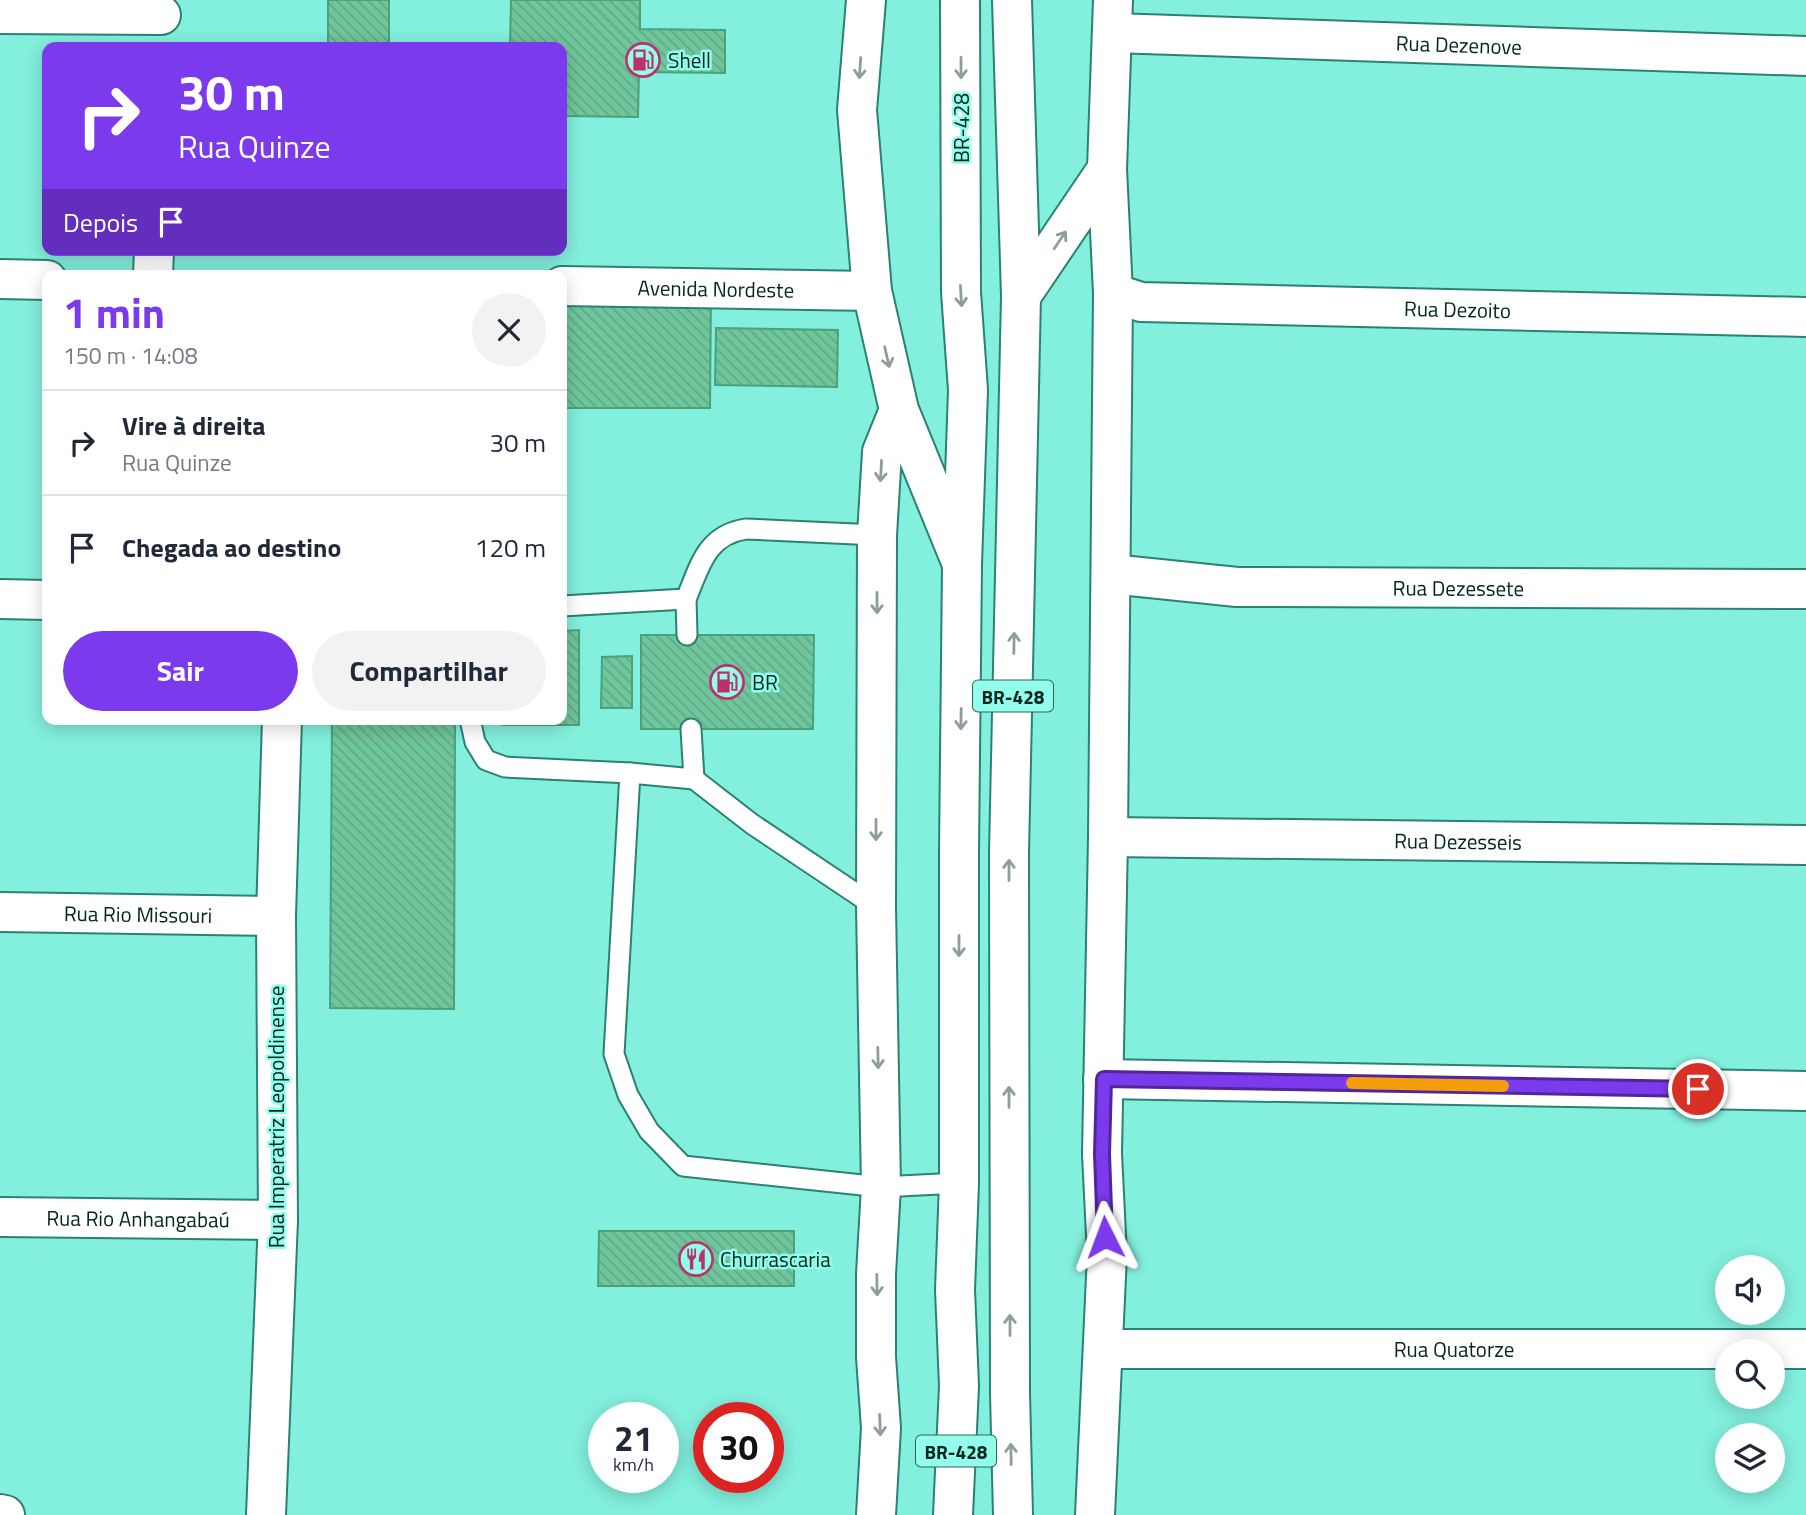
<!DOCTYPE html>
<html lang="pt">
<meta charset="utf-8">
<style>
body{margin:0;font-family:"Titillium Web",sans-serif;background:#f2f2f3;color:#1f2937;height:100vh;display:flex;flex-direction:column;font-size:26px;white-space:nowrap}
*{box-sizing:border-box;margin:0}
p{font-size:23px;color:#747a83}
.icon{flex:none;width:38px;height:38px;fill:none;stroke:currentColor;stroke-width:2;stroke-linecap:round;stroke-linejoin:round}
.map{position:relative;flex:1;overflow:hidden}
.details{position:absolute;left:42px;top:270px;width:525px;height:455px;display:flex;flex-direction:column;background:#fff;border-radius:14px;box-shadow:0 4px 18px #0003}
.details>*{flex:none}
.guide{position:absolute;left:42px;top:42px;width:525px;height:214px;border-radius:14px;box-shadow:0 4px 18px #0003;background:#7c3aed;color:#fff;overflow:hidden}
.fabs{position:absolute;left:1715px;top:1255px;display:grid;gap:14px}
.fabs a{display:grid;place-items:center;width:70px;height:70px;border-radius:50%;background:#fff;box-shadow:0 4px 18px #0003;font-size:35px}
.speed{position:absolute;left:588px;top:1402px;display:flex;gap:14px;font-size:35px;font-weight:700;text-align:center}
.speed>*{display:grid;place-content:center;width:91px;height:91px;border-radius:50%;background:#fff;box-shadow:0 4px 18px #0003;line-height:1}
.speed small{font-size:18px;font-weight:400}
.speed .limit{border:10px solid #d22;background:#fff;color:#111}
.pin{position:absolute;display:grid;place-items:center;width:60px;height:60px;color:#fff;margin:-30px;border:4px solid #fff;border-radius:50%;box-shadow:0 2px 7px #0007}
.me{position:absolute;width:77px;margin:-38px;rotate:357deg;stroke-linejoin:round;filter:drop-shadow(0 0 5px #0008)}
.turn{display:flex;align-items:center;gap:24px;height:147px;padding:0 21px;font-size:32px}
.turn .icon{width:91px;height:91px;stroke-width:2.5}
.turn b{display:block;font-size:49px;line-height:60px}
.then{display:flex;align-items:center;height:66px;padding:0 21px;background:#0003;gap:14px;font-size:26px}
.round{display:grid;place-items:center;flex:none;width:74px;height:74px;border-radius:37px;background:#f2f2f3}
.headline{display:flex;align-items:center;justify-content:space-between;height:119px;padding:0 21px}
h1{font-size:42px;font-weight:700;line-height:52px;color:#7c3aed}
.action{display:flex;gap:14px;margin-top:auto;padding:14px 21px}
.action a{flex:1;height:80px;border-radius:42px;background:#7c3aed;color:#fff;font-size:28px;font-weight:700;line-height:80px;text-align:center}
.action a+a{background:#f2f2f3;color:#1f2937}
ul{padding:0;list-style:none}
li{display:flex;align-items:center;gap:21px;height:105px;padding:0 21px;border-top:2px solid #e0e1e3}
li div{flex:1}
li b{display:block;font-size:26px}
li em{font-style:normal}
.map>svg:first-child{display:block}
.building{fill:url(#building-back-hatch);stroke:#4aa17a;stroke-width:2}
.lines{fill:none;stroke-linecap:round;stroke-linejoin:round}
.service-casing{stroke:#2b8174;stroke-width:23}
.minor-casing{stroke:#2b8174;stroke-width:42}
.tertiary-casing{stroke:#2b8174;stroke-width:42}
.trunk-casing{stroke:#2b8174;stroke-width:42}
.service{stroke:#fff;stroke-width:19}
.minor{stroke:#fff;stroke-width:38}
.tertiary{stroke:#fff;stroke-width:38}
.trunk{stroke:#fff;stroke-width:38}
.oneway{stroke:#8d9d9b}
.route-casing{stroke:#51269a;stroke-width:18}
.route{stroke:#7c3aed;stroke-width:12}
.slow{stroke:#f59e0b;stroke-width:12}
.labels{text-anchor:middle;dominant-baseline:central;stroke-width:5;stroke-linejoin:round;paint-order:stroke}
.shield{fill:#91fdea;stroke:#2d665d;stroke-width:2}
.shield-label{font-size:19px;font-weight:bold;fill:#022621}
.street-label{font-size:21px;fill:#022621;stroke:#91fdea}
.poi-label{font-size:21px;fill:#022621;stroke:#91fdea;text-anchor:start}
</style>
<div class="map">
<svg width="1806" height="1515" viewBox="0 0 1806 1515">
<defs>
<pattern id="building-back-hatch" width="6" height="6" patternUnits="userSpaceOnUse" patternTransform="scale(1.75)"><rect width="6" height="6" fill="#70c69c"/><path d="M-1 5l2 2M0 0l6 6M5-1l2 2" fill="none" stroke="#5faa86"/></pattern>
</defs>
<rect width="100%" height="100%" fill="#83efdd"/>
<g class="building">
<rect x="328" y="0" width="61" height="47"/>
<polygon points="511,0 640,0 640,29 725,30 725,73 639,72 638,117 562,116 562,47 510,47"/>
<polygon points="562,292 711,293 710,408 562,408"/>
<polygon points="716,328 838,330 837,387 715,385"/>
<polygon points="579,630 579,725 502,725 502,719 562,719 562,631"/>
<polygon points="641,635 814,635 813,729 641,729"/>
<polygon points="632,656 632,708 601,708 602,657"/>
<polygon points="332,719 455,719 454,1009 330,1008"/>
<polygon points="599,1231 794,1231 794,1286 598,1286"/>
</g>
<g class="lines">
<g class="service-casing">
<g id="service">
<polyline points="686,599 687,635"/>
<path d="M 562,606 L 686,599 C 700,566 706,535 746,529 L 877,535"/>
<polyline points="470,719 475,742 486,760 505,767 630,773 614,1054 628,1095 649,1131 683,1166 881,1187 959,1183"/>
<polyline points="630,773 694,779 691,729"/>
<polyline points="694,779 752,824 876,907"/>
</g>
</g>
<g class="minor-casing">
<g id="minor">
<polyline points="866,0 857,110 872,291 899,410 962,564"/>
<polyline points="0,14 161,15"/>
<path id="s1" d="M 1113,33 L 1806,56"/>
<polyline points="153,275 154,250"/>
<polyline points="0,279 47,280"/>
<path id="s2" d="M 562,286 L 872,291"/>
<path id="s3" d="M 1113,293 L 1141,302 L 1806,317"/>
<path id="s4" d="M 1111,574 L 1237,587 L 1806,589"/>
<polyline points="0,599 47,600"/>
<path id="s5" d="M 1108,837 L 1806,845"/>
<path id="s6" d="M 0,912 L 276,916"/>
<polyline points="1103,1079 1806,1091"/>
<path id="s7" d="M 0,1217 L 278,1220"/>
<path id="s8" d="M 1104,1349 L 1806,1349"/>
<polyline points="266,1515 278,1220 276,916 282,719"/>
<polyline points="876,1515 881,1428 876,1357 876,1274 881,1187 876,907 877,535 882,452 899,410"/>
<polyline points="1095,1515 1107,1255 1102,1154 1108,837 1113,293 1107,169 1113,0"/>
</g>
</g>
<g class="tertiary-casing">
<polyline id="tertiary" points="0,1514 5,1515"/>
</g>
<g class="trunk-casing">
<g id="trunk">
<polyline points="1012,0 1021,296 1009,853 1010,1393 1013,1515"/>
<polyline points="1021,296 1107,169"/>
<polyline points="953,1515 959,1386 955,1290 959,1183 959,852 962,564 968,390 961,292 960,0"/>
</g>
</g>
<use href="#service" class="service"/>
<use href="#minor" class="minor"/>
<use href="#tertiary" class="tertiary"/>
<use href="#trunk" class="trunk"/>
</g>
<defs><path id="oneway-shaft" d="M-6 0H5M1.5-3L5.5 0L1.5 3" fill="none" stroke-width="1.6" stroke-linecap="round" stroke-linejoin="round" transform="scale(1.75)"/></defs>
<g class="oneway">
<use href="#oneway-shaft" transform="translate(860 68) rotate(94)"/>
<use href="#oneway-shaft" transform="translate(961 68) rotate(90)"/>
<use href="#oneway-shaft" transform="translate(1060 240) rotate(-56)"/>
<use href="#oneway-shaft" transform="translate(961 296) rotate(87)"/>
<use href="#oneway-shaft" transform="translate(887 357) rotate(77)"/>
<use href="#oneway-shaft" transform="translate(881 471) rotate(93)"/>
<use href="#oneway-shaft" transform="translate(877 603) rotate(90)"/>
<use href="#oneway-shaft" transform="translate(1014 643) rotate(-89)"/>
<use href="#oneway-shaft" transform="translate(961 719) rotate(91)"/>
<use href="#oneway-shaft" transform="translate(876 830) rotate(90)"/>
<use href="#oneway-shaft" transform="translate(1009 870) rotate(-90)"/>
<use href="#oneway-shaft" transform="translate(959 946) rotate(90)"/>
<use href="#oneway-shaft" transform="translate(878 1058) rotate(89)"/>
<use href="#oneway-shaft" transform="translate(1009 1097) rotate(-90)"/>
<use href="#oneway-shaft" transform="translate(877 1285) rotate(89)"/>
<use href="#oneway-shaft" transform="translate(1010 1325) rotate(-90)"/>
<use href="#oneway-shaft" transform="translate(880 1425) rotate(88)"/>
<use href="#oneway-shaft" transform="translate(1011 1454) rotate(-91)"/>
</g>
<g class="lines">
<g class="route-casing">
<polyline id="route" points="1105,1237 1102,1154 1104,1079 1698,1089"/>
</g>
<use href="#route" class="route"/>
<polyline class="slow" points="1352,1083 1503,1086"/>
</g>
<defs>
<g id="fuel-ring" transform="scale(1.75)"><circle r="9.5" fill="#91fdea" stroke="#bc3168" stroke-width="1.5"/><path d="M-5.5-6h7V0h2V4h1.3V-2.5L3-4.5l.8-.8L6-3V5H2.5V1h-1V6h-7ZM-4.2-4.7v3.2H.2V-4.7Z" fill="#bc3168"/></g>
<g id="restaurant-ring" transform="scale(1.75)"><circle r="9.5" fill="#91fdea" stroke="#bc3168" stroke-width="1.5"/><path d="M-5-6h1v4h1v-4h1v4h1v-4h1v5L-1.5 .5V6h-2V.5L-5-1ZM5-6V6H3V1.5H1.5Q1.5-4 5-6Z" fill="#bc3168"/></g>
</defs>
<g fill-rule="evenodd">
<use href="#fuel-ring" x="643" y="60"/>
<use href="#fuel-ring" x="727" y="682"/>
<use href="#restaurant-ring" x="696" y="1259"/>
</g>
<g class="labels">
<g class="shield">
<rect x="973" y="680.5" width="80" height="31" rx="5"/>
<rect x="916" y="1435.5" width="80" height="31" rx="5"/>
</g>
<g class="shield-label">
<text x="1013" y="696">BR-428</text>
<text x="956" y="1451">BR-428</text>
</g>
<g class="street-label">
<text stroke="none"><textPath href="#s1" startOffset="346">Rua Dezenove</textPath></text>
<text transform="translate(961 128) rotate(-90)">BR-428</text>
<text stroke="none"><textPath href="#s2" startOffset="154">Avenida Nordeste</textPath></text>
<text stroke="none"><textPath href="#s3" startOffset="346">Rua Dezoito</textPath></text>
<text stroke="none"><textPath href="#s4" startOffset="348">Rua Dezessete</textPath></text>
<text stroke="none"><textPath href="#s5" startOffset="350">Rua Dezesseis</textPath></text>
<text stroke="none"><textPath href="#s6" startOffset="138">Rua Rio Missouri</textPath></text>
<text transform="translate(276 1117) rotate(-90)">Rua Imperatriz Leopoldinense</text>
<text stroke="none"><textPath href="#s7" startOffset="138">Rua Rio Anhangabaú</textPath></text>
<text stroke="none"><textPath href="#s8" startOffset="350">Rua Quatorze</textPath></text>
</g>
<g class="poi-label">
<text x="668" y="60">Shell</text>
<text x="752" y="682">BR</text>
<text x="720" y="1259">Churrascaria</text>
</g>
</g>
</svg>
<div class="fabs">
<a><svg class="icon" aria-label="sound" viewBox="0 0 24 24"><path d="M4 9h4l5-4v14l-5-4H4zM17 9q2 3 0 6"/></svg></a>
<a><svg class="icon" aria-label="search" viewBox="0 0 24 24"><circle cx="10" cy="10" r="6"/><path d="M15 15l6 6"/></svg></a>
<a><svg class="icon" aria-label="layers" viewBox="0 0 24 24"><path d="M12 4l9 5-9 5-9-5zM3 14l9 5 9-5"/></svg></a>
</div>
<div class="speed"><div>21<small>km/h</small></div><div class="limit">30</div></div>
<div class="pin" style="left:1698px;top:1089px;background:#d93025"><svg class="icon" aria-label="arrive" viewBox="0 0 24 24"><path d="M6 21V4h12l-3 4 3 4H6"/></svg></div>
<svg class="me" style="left:1105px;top:1237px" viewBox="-20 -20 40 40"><path d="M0-17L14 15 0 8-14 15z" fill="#7c3aed" stroke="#fff" stroke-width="4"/></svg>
<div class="guide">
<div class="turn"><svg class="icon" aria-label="right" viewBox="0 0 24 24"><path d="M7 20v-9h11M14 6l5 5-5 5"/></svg><div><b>30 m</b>Rua Quinze</div></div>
<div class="then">Depois<svg class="icon" aria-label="arrive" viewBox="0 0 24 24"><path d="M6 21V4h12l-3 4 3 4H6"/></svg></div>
</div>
<section class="details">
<div class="headline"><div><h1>1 min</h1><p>150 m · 14:08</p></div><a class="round"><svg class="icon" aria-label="close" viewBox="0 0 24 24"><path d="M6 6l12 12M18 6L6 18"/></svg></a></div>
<ul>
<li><svg class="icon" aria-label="right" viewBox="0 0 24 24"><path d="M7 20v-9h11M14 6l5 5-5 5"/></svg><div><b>Vire à direita</b><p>Rua Quinze</p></div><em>30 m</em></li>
<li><svg class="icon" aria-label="arrive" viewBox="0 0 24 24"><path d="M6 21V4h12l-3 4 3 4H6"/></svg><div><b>Chegada ao destino</b></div><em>120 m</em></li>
</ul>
<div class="action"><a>Sair</a><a>Compartilhar</a></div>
</section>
</div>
